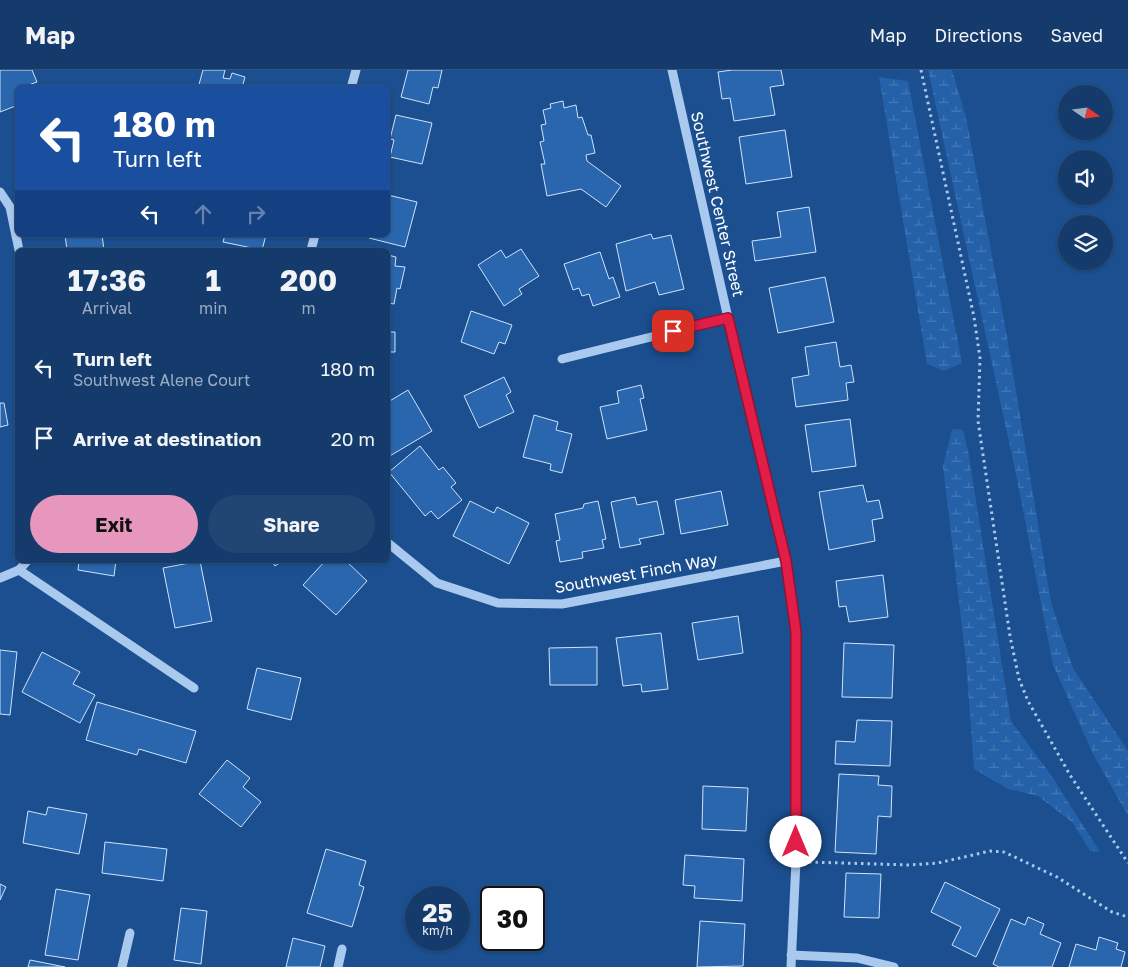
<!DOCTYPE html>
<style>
body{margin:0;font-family:"Golos Text",sans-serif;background:#214673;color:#f1f3f6;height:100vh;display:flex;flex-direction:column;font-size:19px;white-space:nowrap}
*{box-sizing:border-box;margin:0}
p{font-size:16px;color:#9dadc1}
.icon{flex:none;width:28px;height:28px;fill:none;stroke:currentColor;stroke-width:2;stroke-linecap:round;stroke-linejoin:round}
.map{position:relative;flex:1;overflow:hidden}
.details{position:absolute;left:15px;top:178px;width:375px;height:315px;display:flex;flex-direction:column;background:#143b6b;border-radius:8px;box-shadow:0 1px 4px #0004,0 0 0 1px #33557e}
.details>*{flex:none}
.top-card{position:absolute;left:15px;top:15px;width:375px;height:152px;border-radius:8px;box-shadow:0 1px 4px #0004,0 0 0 1px #33557e;background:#1a4fa0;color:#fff;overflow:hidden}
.needle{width:32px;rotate:104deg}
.controls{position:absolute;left:1058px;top:15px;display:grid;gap:10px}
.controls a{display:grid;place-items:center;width:55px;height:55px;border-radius:50%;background:#143b6b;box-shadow:0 1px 4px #0004,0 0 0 1px #33557e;font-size:25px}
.speed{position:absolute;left:405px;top:816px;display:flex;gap:10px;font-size:25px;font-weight:700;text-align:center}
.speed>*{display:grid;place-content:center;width:65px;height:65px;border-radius:50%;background:#143b6b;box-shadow:0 1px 4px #0004,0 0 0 1px #33557e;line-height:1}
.speed small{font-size:12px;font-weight:400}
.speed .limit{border:2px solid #111;border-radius:8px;background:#fff;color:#111}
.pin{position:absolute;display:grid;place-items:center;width:42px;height:42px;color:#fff;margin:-21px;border-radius:10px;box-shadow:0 2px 8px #0006}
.me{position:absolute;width:55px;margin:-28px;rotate:0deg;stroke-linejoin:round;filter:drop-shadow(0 0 4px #0008)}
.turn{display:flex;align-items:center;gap:18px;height:105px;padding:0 15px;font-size:22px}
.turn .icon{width:65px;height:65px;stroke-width:2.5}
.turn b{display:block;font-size:35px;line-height:42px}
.lanes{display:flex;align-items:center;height:48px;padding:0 15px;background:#0003;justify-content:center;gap:25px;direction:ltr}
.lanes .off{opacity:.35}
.eta{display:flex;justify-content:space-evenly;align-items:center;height:85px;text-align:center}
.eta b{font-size:30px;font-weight:700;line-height:35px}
.cta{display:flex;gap:10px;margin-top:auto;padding:10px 15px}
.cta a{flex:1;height:58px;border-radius:30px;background:#e797bd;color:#111;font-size:20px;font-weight:700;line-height:58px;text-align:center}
.cta a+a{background:#214673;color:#f1f3f6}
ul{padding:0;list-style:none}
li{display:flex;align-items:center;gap:15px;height:70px;padding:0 15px}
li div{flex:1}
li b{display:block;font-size:19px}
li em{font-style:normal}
header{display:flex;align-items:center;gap:30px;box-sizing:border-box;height:70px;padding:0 25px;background:#143b6b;border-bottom:1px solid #33557e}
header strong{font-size:24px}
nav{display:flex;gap:28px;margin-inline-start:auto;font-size:18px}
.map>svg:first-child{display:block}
.wetland{fill:url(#wetland-marsh)}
.building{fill:#2a66ad;stroke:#cfe3fa}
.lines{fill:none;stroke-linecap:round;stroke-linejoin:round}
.path{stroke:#a9c9ee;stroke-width:3;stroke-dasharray:2.5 4;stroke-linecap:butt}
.minor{stroke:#a9c9ee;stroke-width:9}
.route-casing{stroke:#92132f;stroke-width:12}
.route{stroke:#e11d48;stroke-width:9}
.labels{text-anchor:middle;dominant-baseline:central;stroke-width:5;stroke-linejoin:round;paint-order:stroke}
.street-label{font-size:16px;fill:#fff;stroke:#1b4f8f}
</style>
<header>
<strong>Map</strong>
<nav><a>Map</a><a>Directions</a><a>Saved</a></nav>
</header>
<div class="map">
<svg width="1128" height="897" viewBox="0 0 1128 897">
<defs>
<pattern id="wetland-marsh" width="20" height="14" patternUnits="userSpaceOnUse" patternTransform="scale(1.25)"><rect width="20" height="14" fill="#2461a8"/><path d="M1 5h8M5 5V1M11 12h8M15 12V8" fill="none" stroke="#4579b5"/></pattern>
</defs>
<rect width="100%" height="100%" fill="#1b4f8f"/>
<g class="wetland">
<polygon points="928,0 952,0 966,47 1006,261 1051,532 1073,598 1128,681 1128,746 1093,684 1053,595 1016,404"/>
<polygon points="879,7 908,11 962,293 944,301 927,294"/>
<polygon points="952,359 963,360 968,380 1011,651 1051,705 1100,782 1090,781 1073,753 1038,726 1008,719 974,699 966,591 943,396"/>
</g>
<g class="building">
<polygon points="0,0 32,0 37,12 31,14 32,18 18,18 18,35 0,42"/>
<polygon points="203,0 225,0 223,8 230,9 232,3 245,7 242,18 198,18"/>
<polygon points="408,0 442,0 438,18 433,17 429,34 401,27"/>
<polygon points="732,0 781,0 784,15 770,17 775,45 734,51 730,28 722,29 718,2"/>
<polygon points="563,31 564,38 576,35 578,48 582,47 588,65 591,65 595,83 586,85 587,91 621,116 606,137 581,119 547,126 541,94 545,94 540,72 544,71 541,55 546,54 543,40 551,38 550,34"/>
<polygon points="396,45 432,53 422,94 390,87 394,70 390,69"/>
<polygon points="785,60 792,107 746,114 739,67"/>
<polygon points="388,125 417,132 405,177 369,168 370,165 388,165"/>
<polygon points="809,137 816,182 755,191 752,171 781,167 777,142"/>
<polygon points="651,164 653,169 671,165 684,219 659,225 655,212 626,221 616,174"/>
<polygon points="65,165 102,165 104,180 67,180"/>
<polygon points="225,165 266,165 262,180 223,172"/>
<polygon points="521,179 539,206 519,219 522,224 504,236 478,195 501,180 506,188"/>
<polygon points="600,182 609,209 613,207 620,227 593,236 589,224 582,226 579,218 573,220 564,194"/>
<polygon points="388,185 396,187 395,196 405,197 400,219 397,218 394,234 388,233"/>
<polygon points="825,207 834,252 778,263 769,218"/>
<polygon points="471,241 512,255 505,274 499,272 494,284 461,272"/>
<polygon points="388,262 395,262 395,282 389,282 389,306 388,306"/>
<polygon points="836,272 840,297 851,295 854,312 846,313 848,330 796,337 792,308 809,305 805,277"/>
<polygon points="504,307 511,322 506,325 514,342 479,358 464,326"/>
<polygon points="641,315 644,328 640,329 647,360 607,369 600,337 619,333 617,321"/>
<polygon points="408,320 432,361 388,387 388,332"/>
<polygon points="0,333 4,333 8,355 0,357"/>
<polygon points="534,345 558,352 556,360 572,364 562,403 550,400 551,394 523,387"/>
<polygon points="850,349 856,396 812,402 805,355"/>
<polygon points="420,376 439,400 443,397 456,413 451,417 462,430 438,449 431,441 425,446 389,402"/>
<polygon points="863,415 867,432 879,430 883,448 872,450 875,471 829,480 819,422"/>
<polygon points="721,421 728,455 681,464 675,430"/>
<polygon points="635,427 637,435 657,431 664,464 639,469 641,474 620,478 611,432"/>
<polygon points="470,431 494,443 497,437 529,453 509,494 453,466"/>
<polygon points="598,431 606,469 602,470 604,478 582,482 583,488 560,492 556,471 560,470 555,444 583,438 584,434"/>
<polygon points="79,490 116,490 114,506 78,500"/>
<polygon points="271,490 284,490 275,496"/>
<polygon points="326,490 345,490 367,511 336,545 303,515"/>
<polygon points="200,491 212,551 175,558 163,498"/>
<polygon points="883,505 888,547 849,552 846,536 839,537 836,511"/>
<polygon points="738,546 743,583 698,590 692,553"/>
<polygon points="661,563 668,619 642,622 641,614 623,616 616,568"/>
<polygon points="844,573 894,575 892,628 842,627"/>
<polygon points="597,577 597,615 550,615 549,578"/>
<polygon points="0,580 17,582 10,645 0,644"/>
<polygon points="42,582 80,602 73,614 95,625 80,653 22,622"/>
<polygon points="257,598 301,608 291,650 247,639"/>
<polygon points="97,632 196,661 186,693 139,679 137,685 86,670"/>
<polygon points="857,650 892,651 890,696 835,694 836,671 855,672"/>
<polygon points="227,690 250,708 243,717 261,732 241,757 199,724"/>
<polygon points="839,704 879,706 878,715 892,716 891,747 878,746 876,784 835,782"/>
<polygon points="703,716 748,718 746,761 702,759"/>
<polygon points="48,737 87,744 79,784 23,773 28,741 46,745"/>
<polygon points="105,772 167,779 163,811 102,803"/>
<polygon points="326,779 366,791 359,815 364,817 352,857 307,843"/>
<polygon points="685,785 744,789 742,831 694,828 695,816 683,815"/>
<polygon points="846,803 881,804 879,848 844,847"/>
<polygon points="945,812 1000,839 976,887 952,875 961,857 931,842"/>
<polygon points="0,814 6,817 0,830"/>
<polygon points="56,819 90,825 78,890 45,885"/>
<polygon points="181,838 207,841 201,894 174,890"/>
<polygon points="1028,847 1044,854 1040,864 1061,873 1052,897 999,897 993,894 1011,849 1025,855"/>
<polygon points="700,851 745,854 743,896 697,897"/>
<polygon points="1099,867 1118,873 1116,879 1125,882 1121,897 1069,897 1076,874 1096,880"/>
<polygon points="293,868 325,876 320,897 286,897"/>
<polygon points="30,890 65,897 28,897"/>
</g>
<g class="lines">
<g class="path">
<polyline points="921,0 974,247 980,288 978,351 1010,566 1019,609 1028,631 1070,705 1128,793"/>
<polyline points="809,792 910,795 938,793 990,781 1004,782 1057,807 1112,842 1128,847"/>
</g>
<g class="minor">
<polyline points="672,0 728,248 786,491 796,562 796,791 791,897"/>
<polyline points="351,18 356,0"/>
<polyline points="0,122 10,137 19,180"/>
<polyline points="311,180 315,165"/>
<polyline points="562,289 728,248"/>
<polyline points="388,473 437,513 498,533 562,534 786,491"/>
<polyline points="19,500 194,618"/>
<polyline points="0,508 19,500 28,490"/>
<polyline points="791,885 857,888 894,897"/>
<polyline points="122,897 130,863"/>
<polyline points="338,897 342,879"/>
</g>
</g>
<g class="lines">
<g class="route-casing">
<polyline id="route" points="673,261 728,248 786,491 796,562 796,772"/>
</g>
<use href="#route" class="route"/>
</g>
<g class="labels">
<g class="street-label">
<text transform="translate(718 134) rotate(77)">Southwest Center Street</text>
<text transform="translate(636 503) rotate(-10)">Southwest Finch Way</text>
</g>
</g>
</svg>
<div class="controls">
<a><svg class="needle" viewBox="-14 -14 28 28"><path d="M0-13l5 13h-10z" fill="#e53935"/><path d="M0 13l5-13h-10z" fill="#9dadc1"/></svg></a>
<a><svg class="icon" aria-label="sound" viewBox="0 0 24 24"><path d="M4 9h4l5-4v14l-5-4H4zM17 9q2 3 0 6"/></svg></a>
<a><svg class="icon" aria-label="layers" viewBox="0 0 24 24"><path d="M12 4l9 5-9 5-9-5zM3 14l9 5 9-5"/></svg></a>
</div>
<div class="speed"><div>25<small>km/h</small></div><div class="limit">30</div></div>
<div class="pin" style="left:673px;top:261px;background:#d93025"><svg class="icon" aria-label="arrive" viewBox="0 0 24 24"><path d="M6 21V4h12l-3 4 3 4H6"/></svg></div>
<svg class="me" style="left:796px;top:772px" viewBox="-20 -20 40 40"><circle r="19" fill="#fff"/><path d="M0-13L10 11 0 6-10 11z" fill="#e11d48"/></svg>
<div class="top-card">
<div class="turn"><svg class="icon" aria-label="left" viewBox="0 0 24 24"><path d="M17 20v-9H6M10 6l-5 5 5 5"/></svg><div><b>180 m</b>Turn left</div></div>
<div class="lanes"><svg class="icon" aria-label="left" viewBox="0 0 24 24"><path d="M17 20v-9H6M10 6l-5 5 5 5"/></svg><svg class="icon off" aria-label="ahead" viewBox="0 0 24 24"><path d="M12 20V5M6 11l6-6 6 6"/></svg><svg class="icon off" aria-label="right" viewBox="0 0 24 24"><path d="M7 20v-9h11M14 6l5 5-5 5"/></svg></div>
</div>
<section class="details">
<div class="eta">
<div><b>17:36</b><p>Arrival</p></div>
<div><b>1</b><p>min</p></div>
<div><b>200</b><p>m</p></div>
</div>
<ul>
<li><svg class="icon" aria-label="left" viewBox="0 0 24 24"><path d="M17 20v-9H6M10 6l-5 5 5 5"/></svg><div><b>Turn left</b><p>Southwest Alene Court</p></div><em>180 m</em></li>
<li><svg class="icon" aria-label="arrive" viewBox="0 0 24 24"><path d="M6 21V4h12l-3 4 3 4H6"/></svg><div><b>Arrive at destination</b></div><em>20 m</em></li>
</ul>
<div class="cta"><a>Exit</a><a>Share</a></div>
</section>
</div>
